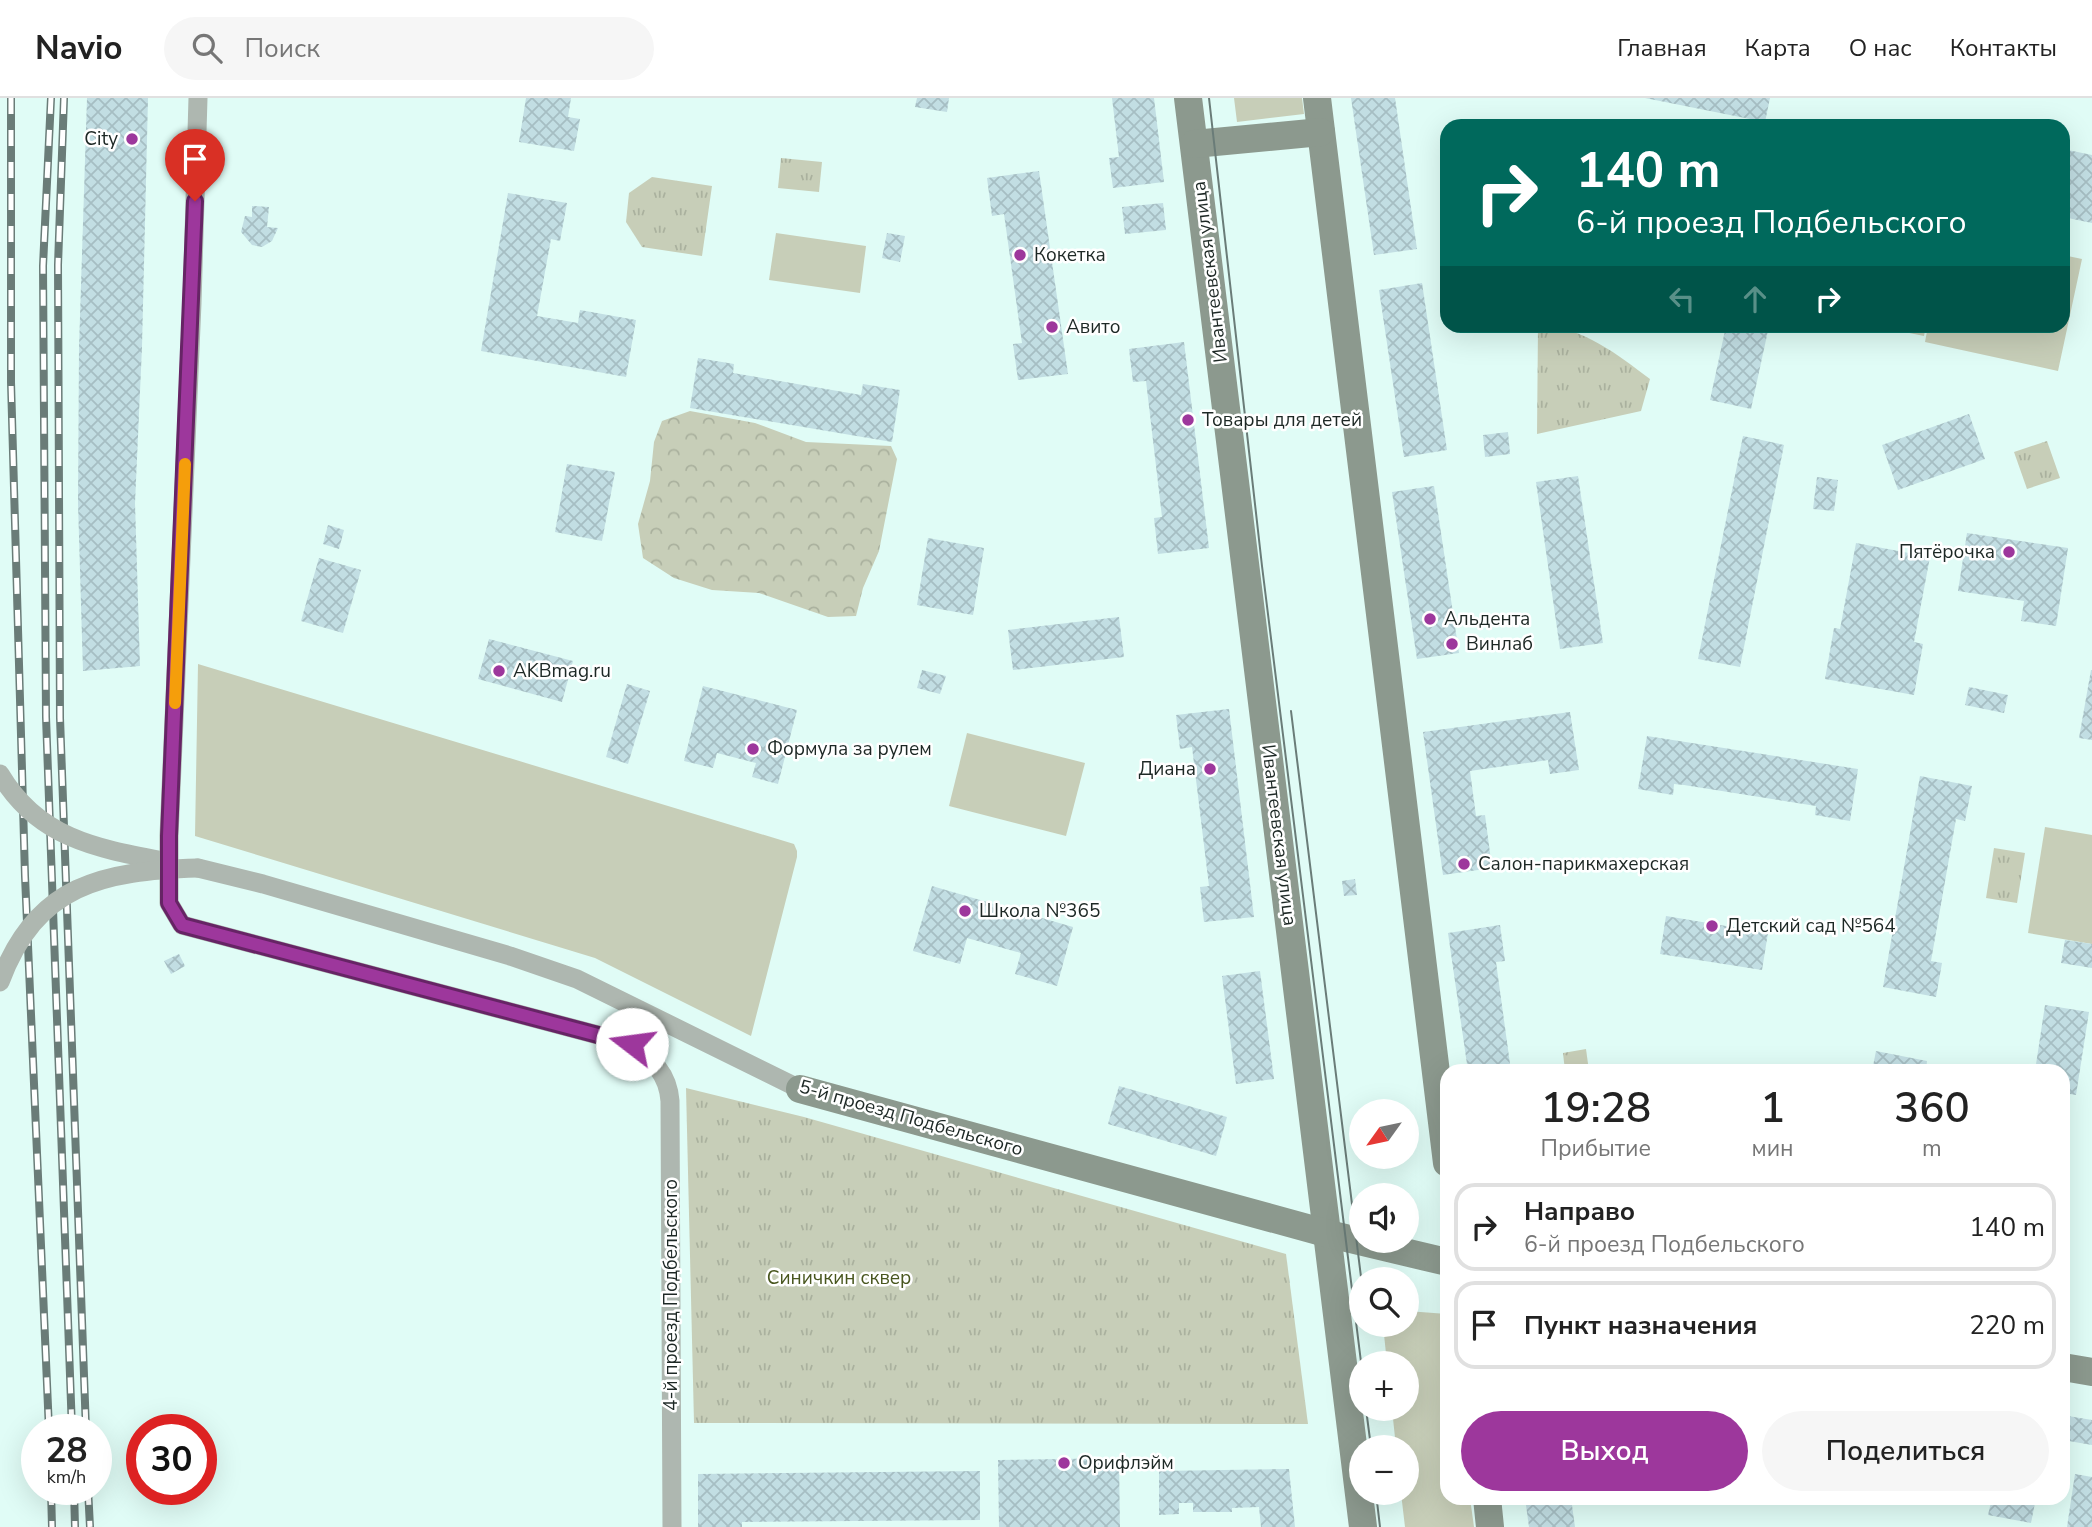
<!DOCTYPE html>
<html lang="ru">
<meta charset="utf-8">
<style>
body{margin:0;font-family:"Nunito Sans",sans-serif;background:#f6f6f6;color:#222;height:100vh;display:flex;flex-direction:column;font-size:26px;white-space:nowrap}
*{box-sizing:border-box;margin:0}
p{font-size:23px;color:#767676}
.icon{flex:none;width:38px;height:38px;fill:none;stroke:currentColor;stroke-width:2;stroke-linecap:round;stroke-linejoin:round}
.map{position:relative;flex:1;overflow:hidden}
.panel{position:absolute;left:1440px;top:966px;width:630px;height:441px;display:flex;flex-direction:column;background:#fff;border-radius:21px;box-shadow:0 7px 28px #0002}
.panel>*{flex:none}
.guide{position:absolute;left:1440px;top:21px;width:630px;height:214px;border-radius:21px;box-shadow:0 7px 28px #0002;background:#00695c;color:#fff;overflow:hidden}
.needle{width:46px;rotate:237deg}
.buttons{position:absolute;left:1349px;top:1001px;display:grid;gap:14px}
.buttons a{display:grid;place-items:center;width:70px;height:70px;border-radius:50%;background:#fff;box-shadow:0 7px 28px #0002;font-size:35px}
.speed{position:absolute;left:21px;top:1316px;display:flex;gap:14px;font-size:35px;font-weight:700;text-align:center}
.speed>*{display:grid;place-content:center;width:91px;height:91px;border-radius:50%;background:#fff;box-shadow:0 7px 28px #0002;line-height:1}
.speed small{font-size:18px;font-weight:400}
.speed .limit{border:10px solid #d22;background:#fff;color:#111}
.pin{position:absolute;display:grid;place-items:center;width:60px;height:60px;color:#fff;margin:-72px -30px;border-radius:50% 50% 50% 0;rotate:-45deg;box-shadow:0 0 7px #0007}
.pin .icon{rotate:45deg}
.me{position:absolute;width:77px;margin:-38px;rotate:285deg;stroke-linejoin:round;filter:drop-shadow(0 0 5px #0008)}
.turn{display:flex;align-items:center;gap:24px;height:147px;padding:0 21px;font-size:32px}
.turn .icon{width:91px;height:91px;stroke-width:2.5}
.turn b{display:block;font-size:49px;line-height:60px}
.lanes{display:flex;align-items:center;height:66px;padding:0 21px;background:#0003;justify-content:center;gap:35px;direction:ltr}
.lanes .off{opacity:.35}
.eta{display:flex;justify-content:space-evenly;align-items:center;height:119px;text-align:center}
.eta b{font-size:42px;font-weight:600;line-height:49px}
.cta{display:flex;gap:14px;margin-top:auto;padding:14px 21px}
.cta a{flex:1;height:80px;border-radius:42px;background:#9d379c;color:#fff;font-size:28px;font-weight:600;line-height:80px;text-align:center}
.cta a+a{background:#f6f6f6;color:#222}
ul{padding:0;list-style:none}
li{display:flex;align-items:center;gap:21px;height:88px;margin:0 14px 10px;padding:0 7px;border:4px solid #e0e0e0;border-radius:21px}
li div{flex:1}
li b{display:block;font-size:26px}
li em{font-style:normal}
header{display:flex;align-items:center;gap:42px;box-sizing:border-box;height:98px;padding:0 35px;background:#fff;border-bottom:2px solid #e0e0e0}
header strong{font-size:33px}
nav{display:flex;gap:38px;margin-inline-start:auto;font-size:24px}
.search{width:490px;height:63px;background:#f6f6f6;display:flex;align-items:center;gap:18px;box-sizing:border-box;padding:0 24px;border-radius:38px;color:#767676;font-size:26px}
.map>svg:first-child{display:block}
.green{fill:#c7ceb8}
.forest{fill:url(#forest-crowns)}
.park{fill:url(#park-tufts)}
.building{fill:url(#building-cross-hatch)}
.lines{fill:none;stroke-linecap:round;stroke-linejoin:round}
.street{stroke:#aeb7b0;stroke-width:19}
.secondary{stroke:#8c998e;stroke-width:28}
.tram{stroke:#6a7c78;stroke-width:2}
.rail-casing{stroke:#6a7c78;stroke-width:8}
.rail{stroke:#fff;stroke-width:5;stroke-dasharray:16;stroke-linecap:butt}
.street-bridge{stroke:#aeb7b0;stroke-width:19}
.route-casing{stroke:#662465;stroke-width:18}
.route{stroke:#9d379c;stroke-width:12}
.slow{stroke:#f59e0b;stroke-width:12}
.poi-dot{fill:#9d379c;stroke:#fff;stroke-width:2.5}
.labels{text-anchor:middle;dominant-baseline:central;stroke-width:5;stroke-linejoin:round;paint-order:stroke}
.poi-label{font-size:19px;fill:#1d2825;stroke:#fff;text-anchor:start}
.street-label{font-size:19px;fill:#1d2825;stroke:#fff}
.park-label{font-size:19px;fill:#48561e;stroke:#fff}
</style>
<header>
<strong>Navio</strong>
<div class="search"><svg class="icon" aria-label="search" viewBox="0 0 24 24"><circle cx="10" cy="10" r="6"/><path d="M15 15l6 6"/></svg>Поиск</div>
<nav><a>Главная</a><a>Карта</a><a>О нас</a><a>Контакты</a></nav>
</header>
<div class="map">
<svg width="2092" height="1429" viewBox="0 0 2092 1429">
<defs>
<pattern id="forest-crowns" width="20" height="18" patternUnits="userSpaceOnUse" patternTransform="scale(1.75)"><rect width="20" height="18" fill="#c7ceb8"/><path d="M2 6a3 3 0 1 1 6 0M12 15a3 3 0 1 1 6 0" fill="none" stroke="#aab19e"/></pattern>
<pattern id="park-tufts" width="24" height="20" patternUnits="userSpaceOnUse" patternTransform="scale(1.75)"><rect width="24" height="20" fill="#c7ceb8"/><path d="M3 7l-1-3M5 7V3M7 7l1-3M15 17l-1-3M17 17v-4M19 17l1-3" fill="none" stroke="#aab19e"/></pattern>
<pattern id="building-cross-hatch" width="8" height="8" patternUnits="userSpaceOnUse" patternTransform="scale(1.75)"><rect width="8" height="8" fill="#c2dee3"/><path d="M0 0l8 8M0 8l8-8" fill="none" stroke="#a6bec3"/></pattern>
</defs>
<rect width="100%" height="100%" fill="#e0fcf6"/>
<g class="green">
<polygon points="1234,0 1302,0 1304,16 1237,24"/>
<polygon points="776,135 866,148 860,195 769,182"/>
<polygon points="2063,157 2082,161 2058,273 1925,244 1928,228 2063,228"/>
<polygon points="1880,229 1880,228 1926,228 1924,238"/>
<polygon points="198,566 794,746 797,753 797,759 751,938 595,860 195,738"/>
<polygon points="967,635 1085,665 1066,738 949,708"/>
<polygon points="2045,729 2092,737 2092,846 2028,835"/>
<polygon points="1407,1213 1447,1216 1447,1400 1470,1400 1474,1429 1405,1429 1401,1395 1407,1395 1407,1349 1396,1349 1392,1311 1407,1311 1407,1265 1387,1265 1383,1227 1407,1227"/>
</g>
<polygon class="forest" points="690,313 755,325 806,344 891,348 897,361 879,453 863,490 856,518 828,519 759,495 712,492 674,480 643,460 638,426 650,383 654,344 662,323"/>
<g class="park">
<polygon points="781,60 822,64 819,94 778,90"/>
<polygon points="652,79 712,88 702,158 642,149 626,124 629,95"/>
<path d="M 1538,228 C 1581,227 1618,257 1650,281 L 1641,313 L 1537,336 Z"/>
<polygon points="2047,343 2060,380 2027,391 2014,354"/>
<polygon points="1994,750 2025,755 2017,805 1986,800"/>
<polygon points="1586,951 1589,973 1565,973 1563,955"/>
<polygon points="686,990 804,1019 1286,1156 1308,1326 694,1325"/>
</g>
<g class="building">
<polygon points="87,0 148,0 142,249 135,405 140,568 83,573 78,405 79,250"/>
<polygon points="526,0 571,0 568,19 580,21 574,53 519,44"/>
<polygon points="917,0 949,0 947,14 915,9"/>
<polygon points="1112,0 1154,0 1164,84 1113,90 1109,60 1119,59"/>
<polygon points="1351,0 1395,0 1417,151 1374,157"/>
<polygon points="1645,0 1770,0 1765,24"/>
<polygon points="2063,51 2092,57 2092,125 2063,119"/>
<polygon points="1039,73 1068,276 1018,282 1013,246 1022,245 1004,116 992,118 987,80"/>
<polygon points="508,95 567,105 560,143 551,141 537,218 578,225 580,212 636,222 626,279 481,253"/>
<polygon points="1163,105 1166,132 1125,136 1122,109"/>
<polygon points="252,108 269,109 267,129 278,130 272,143 262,149 252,147 241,134 245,118 252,119"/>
<polygon points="887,135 905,138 900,164 882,160"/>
<polygon points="1422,185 1447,352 1404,359 1379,192"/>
<polygon points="1726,228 1769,228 1751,311 1710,302"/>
<polygon points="1184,244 1209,450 1158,456 1154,420 1162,419 1146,283 1133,284 1129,251"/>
<polygon points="698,260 734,266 733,275 861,297 863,286 900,292 892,344 690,310"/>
<polygon points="1969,316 1985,361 1898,392 1882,347"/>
<polygon points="1508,334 1510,356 1485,359 1483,337"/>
<polygon points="1743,338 1784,347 1740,569 1698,561"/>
<polygon points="567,366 615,374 602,443 555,434"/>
<polygon points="1578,378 1603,545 1560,551 1536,384"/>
<polygon points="1817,379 1838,382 1834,413 1813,411"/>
<polygon points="1434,388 1459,555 1417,561 1392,394"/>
<polygon points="328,427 344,432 339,451 323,446"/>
<polygon points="1967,435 2068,450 2056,528 2021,523 2024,503 1958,493"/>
<polygon points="928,440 984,450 973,517 917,507"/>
<polygon points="1856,445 1930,459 1914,544 1923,546 1914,597 1825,581 1834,530 1840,531"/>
<polygon points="319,460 361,472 343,535 301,523"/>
<polygon points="1119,519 1124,559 1013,572 1008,532"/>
<polygon points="489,541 573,563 562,604 478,581"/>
<polygon points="922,572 946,578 940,596 917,590"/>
<polygon points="2091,572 2092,572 2092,642 2079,640"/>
<polygon points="627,586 650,593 628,666 606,659"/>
<polygon points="703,588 797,612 778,686 752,679 756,665 717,655 713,670 684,663"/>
<polygon points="1969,589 2008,597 2004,615 1965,607"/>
<polygon points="1229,611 1254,819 1204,824 1200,789 1209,788 1192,649 1180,651 1176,617"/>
<polygon points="1570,614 1579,672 1550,676 1548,662 1470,673 1476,718 1485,717 1492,770 1443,777 1423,634"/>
<polygon points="1647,638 1858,671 1850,723 1815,717 1816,708 1684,687 1674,686 1673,697 1638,691"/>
<polygon points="1920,678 1972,688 1965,723 1956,721 1931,863 1942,865 1936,899 1883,889"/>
<polygon points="1355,781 1357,797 1344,798 1342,783"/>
<polygon points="932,788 1073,829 1057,888 1015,876 1021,855 967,840 960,866 913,853"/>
<polygon points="1666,818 1768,835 1762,872 1660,856"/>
<polygon points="1500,827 1505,863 1496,864 1511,973 1468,973 1448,835"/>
<polygon points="2065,842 2092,846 2092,870 2061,865"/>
<polygon points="179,856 185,868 171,876 164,863"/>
<polygon points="1260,873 1274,981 1236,986 1222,878"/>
<polygon points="2045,907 2089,914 2076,997 2063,995 2063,973 2035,973"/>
<polygon points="1876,953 1927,963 1926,973 1872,973"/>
<polygon points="1119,988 1227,1019 1216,1058 1108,1026"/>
<polygon points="2068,1318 2092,1322 2092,1347 2063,1342"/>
<polygon points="1119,1360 1120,1429 999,1429 998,1362"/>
<polygon points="1289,1371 1295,1429 1261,1429 1259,1409 1232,1410 1232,1414 1193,1414 1193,1405 1179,1405 1179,1416 1159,1417 1159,1373"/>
<polygon points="980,1373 980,1422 742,1424 742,1429 698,1429 698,1376"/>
<polygon points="2075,1376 2092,1379 2092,1429 2067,1429"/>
<polygon points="1525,1400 1571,1400 1575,1429 1529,1429"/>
<polygon points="1992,1400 2036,1400 2031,1425 1988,1417"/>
</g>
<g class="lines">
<g class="street">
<path d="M 198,0 L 192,205 L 169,738 L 169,805 L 182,827 L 632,946 C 652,962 668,975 670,1003 L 672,1429"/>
<polyline points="198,770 263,786 510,858 577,881 800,991"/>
</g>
<g class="secondary">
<polyline points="1188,0 1363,1429"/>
<polyline points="1317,0 1447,1065"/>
<polyline points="1194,46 1321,34"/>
<polyline points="800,991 1329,1136 1447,1164"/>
<polyline points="2063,1269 2092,1274"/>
<polyline points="1487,1400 1490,1429"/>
</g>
<g class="tram">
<polyline points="1209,0 1262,468 1362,1272"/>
<polyline points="1291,613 1362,1187"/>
<polyline points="1366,1311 1371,1349"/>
<polyline points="1376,1395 1380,1429"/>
</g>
<g class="rail-casing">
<g id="rail">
<polyline points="11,0 11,284 25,778 49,1332"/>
<polyline points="51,0 43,168 46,619 72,1332"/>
<polyline points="64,0 58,167 60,620 86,1332"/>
<polyline points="51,1391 52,1429"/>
<polyline points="74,1391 75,1429"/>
<polyline points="88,1391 90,1429"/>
</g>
</g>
<use href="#rail" class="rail"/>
<g class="street-bridge">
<path d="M 0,676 C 39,742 100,751 169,764"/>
<path d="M 0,884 C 36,786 103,773 198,770"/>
</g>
</g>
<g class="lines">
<g class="route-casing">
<polyline id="route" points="195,103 169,738 169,805 182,827 632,946"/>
</g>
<use href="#route" class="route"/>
<polyline class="slow" points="175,605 185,366"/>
</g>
<g class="poi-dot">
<circle cx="132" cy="41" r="7"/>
<circle cx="1020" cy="157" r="7"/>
<circle cx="1052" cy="229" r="7"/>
<circle cx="1188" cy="322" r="7"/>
<circle cx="2009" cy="454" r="7"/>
<circle cx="1430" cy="521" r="7"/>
<circle cx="1452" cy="546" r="7"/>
<circle cx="499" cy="573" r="7"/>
<circle cx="753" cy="651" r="7"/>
<circle cx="1210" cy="671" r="7"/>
<circle cx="1464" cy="766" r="7"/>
<circle cx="965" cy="813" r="7"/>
<circle cx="1712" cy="828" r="7"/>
<circle cx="1064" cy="1365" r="7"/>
</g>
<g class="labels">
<g class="poi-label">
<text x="118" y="41" text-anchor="end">City</text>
<text x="1034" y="157">Кокетка</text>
<text x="1066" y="229">Авито</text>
<text x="1202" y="322">Товары для детей</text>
<text x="1995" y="454" text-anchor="end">Пятёрочка</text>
<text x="1444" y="521">Альдента</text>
<text x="1466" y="546">Винлаб</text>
<text x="513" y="573">AKBmag.ru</text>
<text x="767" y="651">Формула за рулем</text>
<text x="1196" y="671" text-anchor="end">Диана</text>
<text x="1478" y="766">Салон-парикмахерская</text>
<text x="979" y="813">Школа №365</text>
<text x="1726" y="828">Детский сад №564</text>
<text x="1078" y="1365">Орифлэйм</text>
</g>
<g class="street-label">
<text transform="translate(1210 174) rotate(-97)">Ивантеевская улица</text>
<text transform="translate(1279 737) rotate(83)">Ивантеевская улица</text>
<text transform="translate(911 1020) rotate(16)">5-й проезд Подбельского</text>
<text transform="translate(671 1197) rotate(-90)">4-й проезд Подбельского</text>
</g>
<g class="park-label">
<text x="839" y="1180">Синичкин сквер</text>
</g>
</g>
</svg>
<div class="buttons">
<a><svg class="needle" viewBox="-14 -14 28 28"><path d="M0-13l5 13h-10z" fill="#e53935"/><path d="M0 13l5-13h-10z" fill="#767676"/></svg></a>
<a><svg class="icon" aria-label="sound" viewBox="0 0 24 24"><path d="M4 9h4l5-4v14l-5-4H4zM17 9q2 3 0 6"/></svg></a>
<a><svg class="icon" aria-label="search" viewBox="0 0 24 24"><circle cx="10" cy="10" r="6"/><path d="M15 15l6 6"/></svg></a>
<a>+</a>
<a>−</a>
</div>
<div class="speed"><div>28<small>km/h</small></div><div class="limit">30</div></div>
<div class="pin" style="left:195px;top:103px;background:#d93025"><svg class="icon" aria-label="arrive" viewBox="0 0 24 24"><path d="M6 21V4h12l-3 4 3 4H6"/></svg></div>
<svg class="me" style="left:632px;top:946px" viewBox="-20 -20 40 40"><circle r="19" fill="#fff"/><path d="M0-13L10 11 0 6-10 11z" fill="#9d379c"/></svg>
<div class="guide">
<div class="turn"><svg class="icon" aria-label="right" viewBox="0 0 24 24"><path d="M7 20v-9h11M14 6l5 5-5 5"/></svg><div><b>140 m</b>6-й проезд Подбельского</div></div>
<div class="lanes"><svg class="icon off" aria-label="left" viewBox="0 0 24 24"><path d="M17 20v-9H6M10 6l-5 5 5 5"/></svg><svg class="icon off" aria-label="ahead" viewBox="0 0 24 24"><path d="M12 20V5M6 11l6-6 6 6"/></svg><svg class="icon" aria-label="right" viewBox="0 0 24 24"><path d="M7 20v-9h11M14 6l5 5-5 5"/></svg></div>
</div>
<section class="panel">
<div class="eta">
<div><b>19:28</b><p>Прибытие</p></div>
<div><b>1</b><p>мин</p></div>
<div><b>360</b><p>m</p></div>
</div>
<ul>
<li><svg class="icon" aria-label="right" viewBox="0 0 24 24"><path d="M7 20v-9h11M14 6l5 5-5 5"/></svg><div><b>Направо</b><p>6-й проезд Подбельского</p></div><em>140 m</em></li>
<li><svg class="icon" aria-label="arrive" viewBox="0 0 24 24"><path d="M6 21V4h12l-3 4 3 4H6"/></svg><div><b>Пункт назначения</b></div><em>220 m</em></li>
</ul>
<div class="cta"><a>Выход</a><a>Поделиться</a></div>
</section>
</div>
